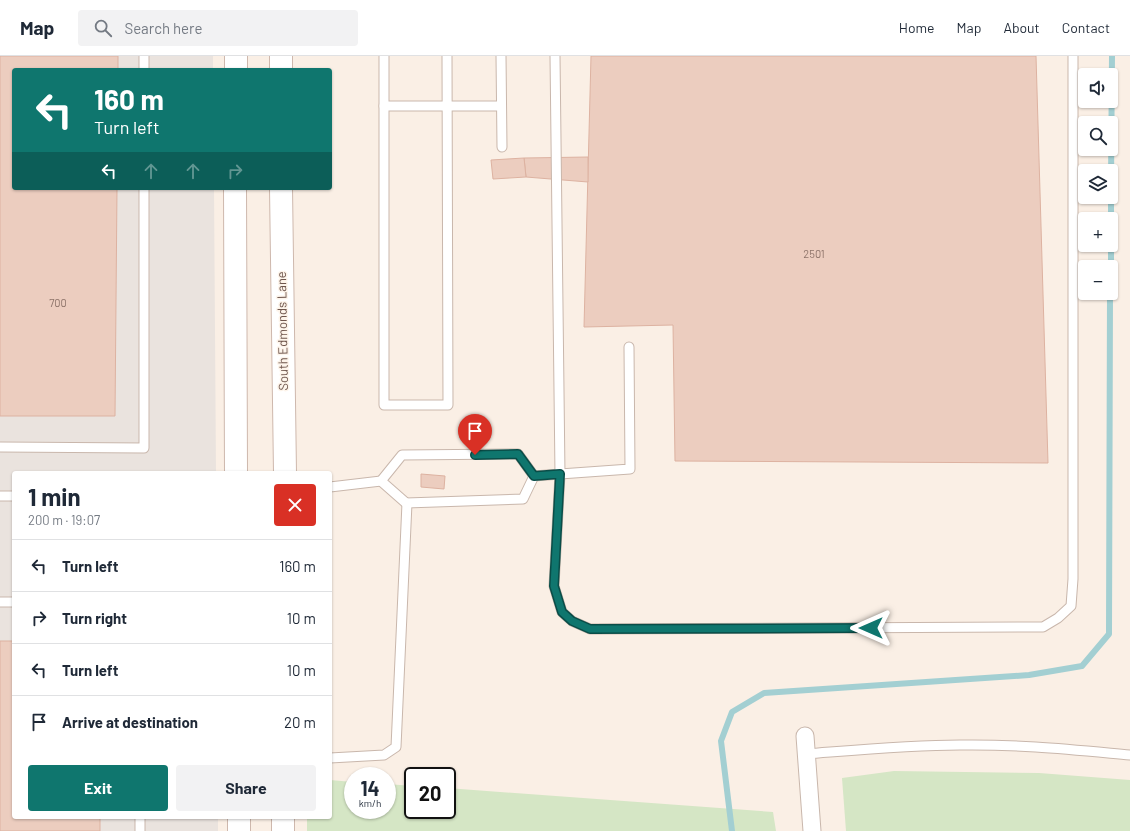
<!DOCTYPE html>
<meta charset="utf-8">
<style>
body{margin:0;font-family:Barlow,sans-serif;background:#f2f2f3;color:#1f2937;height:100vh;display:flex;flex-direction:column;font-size:15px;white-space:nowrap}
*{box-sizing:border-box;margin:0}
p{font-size:13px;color:#747a83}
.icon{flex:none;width:22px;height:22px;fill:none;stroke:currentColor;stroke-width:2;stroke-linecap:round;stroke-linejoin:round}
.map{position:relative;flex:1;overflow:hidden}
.details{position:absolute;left:12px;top:415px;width:320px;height:348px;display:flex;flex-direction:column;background:#fff;border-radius:4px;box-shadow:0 1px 3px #0004}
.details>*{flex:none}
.top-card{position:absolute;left:12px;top:12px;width:320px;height:122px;border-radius:4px;box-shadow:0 1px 3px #0004;background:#0f766e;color:#fff;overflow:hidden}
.buttons{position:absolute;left:1078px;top:12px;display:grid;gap:8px}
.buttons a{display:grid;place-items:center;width:40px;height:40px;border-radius:4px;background:#fff;box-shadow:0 1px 3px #0004;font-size:20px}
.speed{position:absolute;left:344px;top:711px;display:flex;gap:8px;font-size:20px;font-weight:700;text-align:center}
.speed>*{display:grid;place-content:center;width:52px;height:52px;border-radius:50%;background:#fff;box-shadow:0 1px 3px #0004;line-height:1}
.speed small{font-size:10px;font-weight:400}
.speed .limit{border:2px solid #111;border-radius:6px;background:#fff;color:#111}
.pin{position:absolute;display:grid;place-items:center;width:34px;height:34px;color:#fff;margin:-41px -17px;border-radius:50% 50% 50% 0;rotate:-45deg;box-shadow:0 0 4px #0007}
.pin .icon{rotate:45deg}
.me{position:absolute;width:44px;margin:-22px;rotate:270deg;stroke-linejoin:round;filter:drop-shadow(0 0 3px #0008)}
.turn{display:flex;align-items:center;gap:14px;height:84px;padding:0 16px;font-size:18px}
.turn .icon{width:52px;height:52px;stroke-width:2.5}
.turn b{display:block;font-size:28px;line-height:34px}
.lanes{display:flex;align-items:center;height:38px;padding:0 16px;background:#0003;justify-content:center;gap:20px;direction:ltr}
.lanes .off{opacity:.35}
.round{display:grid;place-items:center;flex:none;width:42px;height:42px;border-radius:4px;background:#f2f2f3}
.headline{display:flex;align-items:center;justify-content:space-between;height:68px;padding:0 16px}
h1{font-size:24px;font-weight:700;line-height:30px}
.action{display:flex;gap:8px;margin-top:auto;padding:8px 16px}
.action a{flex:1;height:46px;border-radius:4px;background:#0f766e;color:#fff;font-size:16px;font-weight:700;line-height:46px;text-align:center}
.action a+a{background:#f2f2f3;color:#1f2937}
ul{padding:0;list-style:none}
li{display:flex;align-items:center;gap:12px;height:52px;padding:0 16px;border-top:1px solid #e0e1e3}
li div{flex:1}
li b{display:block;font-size:15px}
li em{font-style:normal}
header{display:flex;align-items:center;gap:24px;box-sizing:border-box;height:56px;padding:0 20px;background:#fff;border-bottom:1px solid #e0e1e3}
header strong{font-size:19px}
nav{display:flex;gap:22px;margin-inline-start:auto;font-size:14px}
.search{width:280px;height:36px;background:#f2f2f3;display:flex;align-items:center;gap:10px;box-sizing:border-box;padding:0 14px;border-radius:4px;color:#747a83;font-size:15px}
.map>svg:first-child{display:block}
.industrial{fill:#eae3de}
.green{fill:#d5e6c5}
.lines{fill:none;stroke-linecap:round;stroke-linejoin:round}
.stream{stroke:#a3cfd2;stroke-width:6}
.building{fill:#eccdbf;stroke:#ddb2a1}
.lane-casing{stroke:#c9b7ac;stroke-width:11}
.street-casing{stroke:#c9b7ac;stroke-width:19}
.secondary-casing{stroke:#ceb8ad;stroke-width:24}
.lane{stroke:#fff;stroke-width:9}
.street{stroke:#fff;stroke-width:17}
.secondary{stroke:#fff;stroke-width:22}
.route-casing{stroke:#0a4d48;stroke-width:10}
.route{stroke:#0f766e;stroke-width:7}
.labels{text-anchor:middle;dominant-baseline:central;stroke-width:3;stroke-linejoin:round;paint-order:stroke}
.number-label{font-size:11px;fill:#8e746a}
.street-label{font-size:13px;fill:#6f564d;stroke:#fdf4ea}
</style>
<header>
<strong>Map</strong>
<div class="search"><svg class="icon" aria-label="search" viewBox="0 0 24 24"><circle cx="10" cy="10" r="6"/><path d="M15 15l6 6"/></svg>Search here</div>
<nav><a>Home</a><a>Map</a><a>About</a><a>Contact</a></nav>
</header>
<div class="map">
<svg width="1130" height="775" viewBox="0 0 1130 775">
<rect width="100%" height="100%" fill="#faefe5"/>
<polygon class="industrial" points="0,0 213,0 213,14 14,14 14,132 214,132 216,417 14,417 14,761 218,761 218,775 0,775"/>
<g class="green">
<polygon points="894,715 1039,717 1130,724 1130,775 846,775 842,722"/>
<polygon points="330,724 353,726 353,754 387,754 387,728 413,730 413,754 447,754 447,732 773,756 776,775 307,775 307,761 330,761"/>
</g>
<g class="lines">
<g class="stream">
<polyline points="1111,126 1112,0"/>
<polyline points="1111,163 1111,141"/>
<polyline points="1111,211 1111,189"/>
<polyline points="732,775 721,685 732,656 764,637 1029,619 1082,610 1109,578 1110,237"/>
</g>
</g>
<g class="building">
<polygon points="0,0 118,0 118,14 14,14 14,132 117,132 115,360 0,360"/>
<polygon points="591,0 1036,0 1048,407 675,405 673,269 584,271"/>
<polygon points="588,101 588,126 526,121 524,102"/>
<polygon points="524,102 526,121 493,123 491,104"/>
<polygon points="421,418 445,420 444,433 421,431"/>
<polygon points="0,585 14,585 14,761 100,761 100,775 0,775"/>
</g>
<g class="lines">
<g class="lane-casing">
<g id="lane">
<polyline points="384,0 384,349 448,349 447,0"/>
<polyline points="501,0 502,91"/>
<polyline points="555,0 560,418 630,413 629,291"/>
<polyline points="144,14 144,0"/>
<polyline points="384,50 501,50"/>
<polyline points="0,391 144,392 144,132"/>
<polygon points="518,398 534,420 523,443 406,447 381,425 402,399"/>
<polyline points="534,420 560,418 554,530 562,556 572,565 590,573 1043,571 1058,562 1071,550 1073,523 1073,0"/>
<polyline points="330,431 381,425"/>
<polyline points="0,440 14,440"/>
<polyline points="0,546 14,546"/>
<path d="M 806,698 C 857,694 909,689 960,689 C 1017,688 1074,694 1130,699"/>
<polyline points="330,702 384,699 396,691 407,447"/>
<polyline points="140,775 140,761"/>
</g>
</g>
<g class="street-casing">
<polyline id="street" points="805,680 812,775"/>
</g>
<g class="secondary-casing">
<g id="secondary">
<polyline points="281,0 281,14"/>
<polyline points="236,14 236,0"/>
<polyline points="235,132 236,417"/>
<polyline points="281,132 285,417"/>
<polyline points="239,761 239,775"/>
<polyline points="283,761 283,775"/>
</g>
</g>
<use href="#lane" class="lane"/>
<use href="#street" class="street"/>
<use href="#secondary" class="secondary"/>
</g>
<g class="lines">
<g class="route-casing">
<polyline id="route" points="475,399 518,398 534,420 560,418 554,530 562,556 572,565 590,573 871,572"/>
</g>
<use href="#route" class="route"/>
</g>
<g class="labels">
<g class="number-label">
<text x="814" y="197">2501</text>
<text x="58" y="246">700</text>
</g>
<g class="street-label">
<text transform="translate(282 275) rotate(-91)">South Edmonds Lane</text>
</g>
</g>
</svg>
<div class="buttons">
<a><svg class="icon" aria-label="sound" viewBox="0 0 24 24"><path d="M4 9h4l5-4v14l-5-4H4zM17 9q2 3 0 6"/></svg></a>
<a><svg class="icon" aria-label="search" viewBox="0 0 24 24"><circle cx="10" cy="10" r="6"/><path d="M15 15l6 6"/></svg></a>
<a><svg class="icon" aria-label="layers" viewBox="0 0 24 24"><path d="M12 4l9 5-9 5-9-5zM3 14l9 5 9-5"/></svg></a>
<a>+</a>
<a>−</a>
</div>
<div class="speed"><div>14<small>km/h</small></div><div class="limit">20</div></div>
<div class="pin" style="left:475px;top:399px;background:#d93025"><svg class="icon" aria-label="arrive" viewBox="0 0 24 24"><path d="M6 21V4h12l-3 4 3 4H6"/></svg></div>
<svg class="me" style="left:871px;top:572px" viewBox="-20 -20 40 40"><path d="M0-17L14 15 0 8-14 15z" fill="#0f766e" stroke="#fff" stroke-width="4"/></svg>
<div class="top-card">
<div class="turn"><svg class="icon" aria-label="left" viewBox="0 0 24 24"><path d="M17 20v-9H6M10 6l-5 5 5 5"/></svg><div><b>160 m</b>Turn left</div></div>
<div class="lanes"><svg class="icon" aria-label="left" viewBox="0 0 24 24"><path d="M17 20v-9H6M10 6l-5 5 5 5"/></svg><svg class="icon off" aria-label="ahead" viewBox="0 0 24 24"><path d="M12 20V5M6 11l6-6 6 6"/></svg><svg class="icon off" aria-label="ahead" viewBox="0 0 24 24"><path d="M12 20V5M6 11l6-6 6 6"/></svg><svg class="icon off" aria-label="right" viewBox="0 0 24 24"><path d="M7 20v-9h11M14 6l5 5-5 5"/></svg></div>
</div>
<section class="details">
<div class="headline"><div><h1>1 min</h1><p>200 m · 19:07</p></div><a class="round" style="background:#d93025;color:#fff"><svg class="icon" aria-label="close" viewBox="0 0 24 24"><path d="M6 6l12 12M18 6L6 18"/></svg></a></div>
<ul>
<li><svg class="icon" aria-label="left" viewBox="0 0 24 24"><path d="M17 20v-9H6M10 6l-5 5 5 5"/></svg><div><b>Turn left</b></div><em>160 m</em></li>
<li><svg class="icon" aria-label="right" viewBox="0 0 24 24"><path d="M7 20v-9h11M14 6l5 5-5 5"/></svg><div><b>Turn right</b></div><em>10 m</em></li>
<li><svg class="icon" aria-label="left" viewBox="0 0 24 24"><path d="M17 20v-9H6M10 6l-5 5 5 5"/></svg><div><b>Turn left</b></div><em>10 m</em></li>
<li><svg class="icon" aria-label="arrive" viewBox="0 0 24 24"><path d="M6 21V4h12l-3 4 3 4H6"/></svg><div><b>Arrive at destination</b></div><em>20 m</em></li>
</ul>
<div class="action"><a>Exit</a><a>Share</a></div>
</section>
</div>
